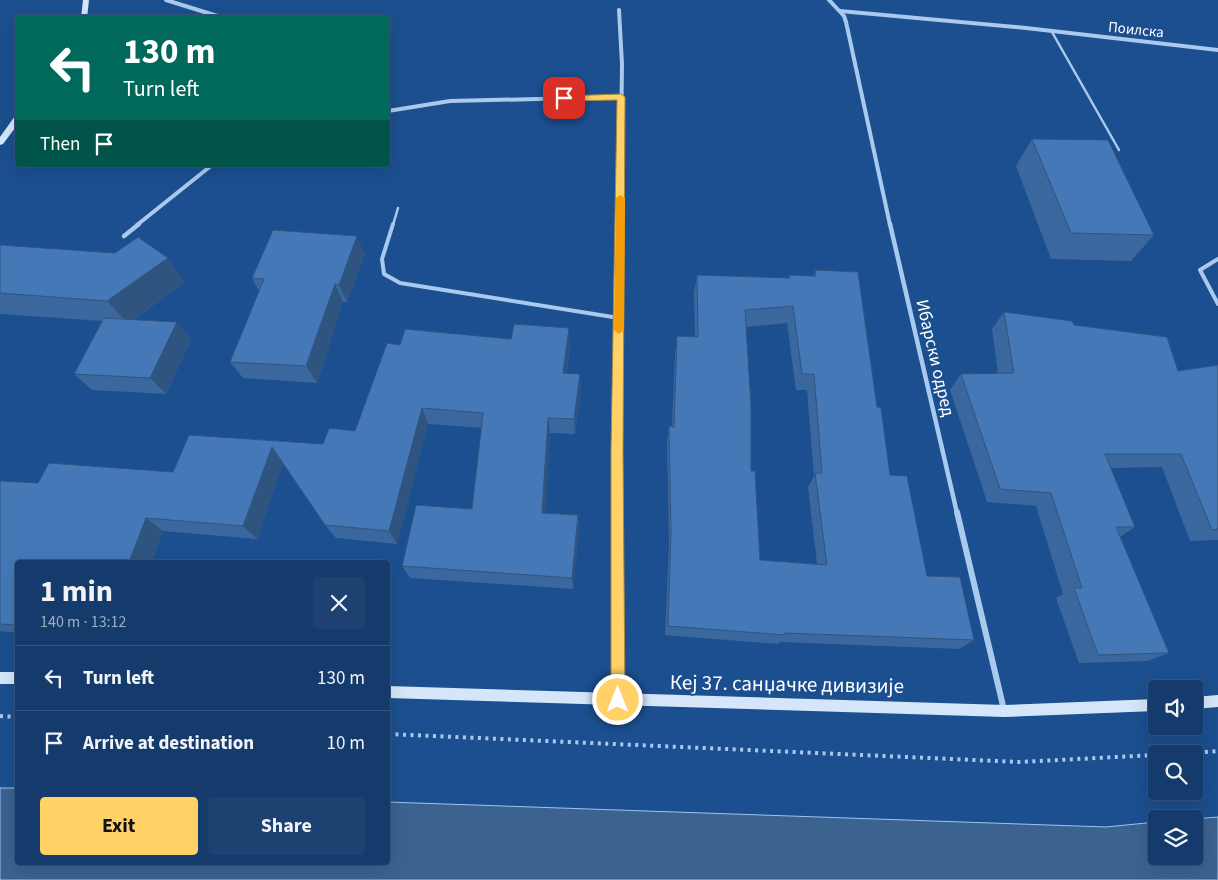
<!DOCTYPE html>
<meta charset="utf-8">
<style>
body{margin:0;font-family:"Source Sans 3",sans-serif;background:#1d4271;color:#f1f3f6;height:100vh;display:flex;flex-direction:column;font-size:19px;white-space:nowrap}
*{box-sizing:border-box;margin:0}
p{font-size:16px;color:#9dadc1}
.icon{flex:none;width:28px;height:28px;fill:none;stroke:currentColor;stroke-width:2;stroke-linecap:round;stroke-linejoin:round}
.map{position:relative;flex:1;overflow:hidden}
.drawer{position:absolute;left:15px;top:560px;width:375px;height:305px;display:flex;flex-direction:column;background:#143b6b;border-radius:5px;box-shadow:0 5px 20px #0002,0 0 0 1px #33557e}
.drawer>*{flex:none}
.guide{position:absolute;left:15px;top:15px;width:375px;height:152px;border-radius:5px;box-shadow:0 5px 20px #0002,0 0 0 1px #33557e;background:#00695c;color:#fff;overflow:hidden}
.buttons{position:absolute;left:1148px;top:680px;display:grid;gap:10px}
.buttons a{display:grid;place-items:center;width:55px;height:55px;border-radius:5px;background:#143b6b;box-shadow:0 5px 20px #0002,0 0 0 1px #33557e;font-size:25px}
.pin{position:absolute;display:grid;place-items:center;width:42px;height:42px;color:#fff;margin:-21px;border-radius:10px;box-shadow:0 2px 8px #0006}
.me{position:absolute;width:55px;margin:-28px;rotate:0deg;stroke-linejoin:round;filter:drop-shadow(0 0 4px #0008)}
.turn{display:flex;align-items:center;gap:18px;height:105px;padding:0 25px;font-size:22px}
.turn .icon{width:65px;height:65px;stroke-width:2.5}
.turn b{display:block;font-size:35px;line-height:42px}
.then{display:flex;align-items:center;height:48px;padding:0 25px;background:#0003;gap:10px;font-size:19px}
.round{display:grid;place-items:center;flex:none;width:52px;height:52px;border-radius:5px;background:#1d4271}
.summary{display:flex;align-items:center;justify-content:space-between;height:85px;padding:0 25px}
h1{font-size:30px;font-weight:700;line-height:38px}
.cta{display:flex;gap:10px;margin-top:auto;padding:10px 25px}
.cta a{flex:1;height:58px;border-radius:5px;background:#ffd166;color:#111;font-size:20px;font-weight:700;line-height:58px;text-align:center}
.cta a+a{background:#1d4271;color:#f1f3f6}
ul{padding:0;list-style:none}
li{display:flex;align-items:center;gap:15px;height:65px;padding:0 25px;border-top:1px solid #33557e}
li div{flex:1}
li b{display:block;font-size:19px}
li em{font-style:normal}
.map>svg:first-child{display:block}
.water{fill:#3c6290;stroke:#9cc4f0}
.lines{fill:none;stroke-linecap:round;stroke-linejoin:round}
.path{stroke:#a9c9ee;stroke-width:4;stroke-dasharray:3 4.5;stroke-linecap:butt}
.lane-far1{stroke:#a9c9ee;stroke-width:2.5}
.lane{stroke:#a9c9ee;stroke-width:4}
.street-far2{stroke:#a9c9ee;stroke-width:4}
.street-far1{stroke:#a9c9ee;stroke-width:4.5}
.street{stroke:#a9c9ee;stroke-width:6}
.secondary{fill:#d6e6fa;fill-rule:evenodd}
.wall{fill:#3a679d;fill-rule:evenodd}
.shaded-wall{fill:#305480}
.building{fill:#4478b7;stroke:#305480;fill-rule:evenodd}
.route{fill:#ffd166;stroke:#a68842}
.slow{fill:#f59e0b}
.labels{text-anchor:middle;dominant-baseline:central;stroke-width:4;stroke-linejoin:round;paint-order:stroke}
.far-street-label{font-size:15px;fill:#fff;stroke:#1b4f8f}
.street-label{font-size:18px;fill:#fff;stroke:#1b4f8f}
.near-street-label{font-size:21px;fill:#fff;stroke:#1b4f8f}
</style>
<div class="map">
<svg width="1218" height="880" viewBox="0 0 1218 880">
<rect width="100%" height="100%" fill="#1b4f8f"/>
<polygon class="water" points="0,788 17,788 18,862 388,862 388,802 1106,827 1156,822 1156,856 1194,856 1194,819 1218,817 1218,880 0,880"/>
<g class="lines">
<g class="path">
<polyline points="0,716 18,717"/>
<polyline points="388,734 1019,762 1156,755"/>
<polyline points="1175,754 1218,751"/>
</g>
<g class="lane-far1">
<polyline points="1052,32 1119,150"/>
<polyline points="393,225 398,208"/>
</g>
<g class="lane">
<polyline points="393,224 382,259 384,274 400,283 619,318"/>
<polyline points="1218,259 1200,270 1218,304"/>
</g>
<g class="street-far2">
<polyline points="166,0 224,18"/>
<polyline points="829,0 844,16 846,22 890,225"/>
<polyline points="619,10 622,64 620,225"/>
<polyline points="840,11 1026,28 1218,50"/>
<polyline points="388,111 450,101 621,97"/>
<polyline points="137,225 212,165"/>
</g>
<g class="street-far1">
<polyline points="890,224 957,513"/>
<polyline points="124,236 139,224"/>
<polyline points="617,513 620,224"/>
</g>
<g class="street">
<polyline points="617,512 618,699"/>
<polyline points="957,512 1004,710"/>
</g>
<g class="secondary">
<polygon points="83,0 89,0 87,18 81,18"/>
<polygon points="15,116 18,116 18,124 3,144 0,145 0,137"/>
<rect x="0" y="672" width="18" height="12"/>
<polygon points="388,686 1005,705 1156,699 1156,711 1005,717 388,698"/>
<polygon points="1218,695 1218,707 1194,709 1194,697"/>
</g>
</g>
<g class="wall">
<polygon points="1032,139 1154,235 1131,261 1051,259 1016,166"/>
<polygon points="0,245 185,282 133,320 191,339 166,394 92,390 74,374 102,321 0,314"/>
<polygon points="365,254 347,302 343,302 317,383 243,378 230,362 259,291 252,278"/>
<path d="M 815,270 L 877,407 L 890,475 L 927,576 L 974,640 L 959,649 L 780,642 L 778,644 L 665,635 L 669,545 L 667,441 L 669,426 L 672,426 L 675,353 L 677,336 L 695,337 L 694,293 L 697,275 L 788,278 L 789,275 L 813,276 ZM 787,323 L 796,390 L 807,390 L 814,476 L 808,487 L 817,564 L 760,560 L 751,471 L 746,327 Z"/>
<polygon points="1004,312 1074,325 1178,371 1218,365 1218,540 1190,541 1162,467 1111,468 1135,527 1120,537 1169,653 1147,661 1079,663 1056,598 1063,594 1036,506 987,502 950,390 961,374 998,373 992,329"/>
<polygon points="511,339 570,345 567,373 581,390 575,434 550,433 545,513 578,515 579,528 573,589 410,578 402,566 472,509 482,428 428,424 397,544 336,538 325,525 283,463 257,539 163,531 152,562 18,562 18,633 0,631 0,481 38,483 173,472 323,444 355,431 400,345"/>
</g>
<g class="shaded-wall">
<polygon points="357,236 365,254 347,302 339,285"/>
<polygon points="168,258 185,282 128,323 107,301"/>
<polygon points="335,284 343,302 317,383 306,366"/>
<polygon points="177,322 191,339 166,394 150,378"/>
<polygon points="569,328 570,345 565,389 563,373"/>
<polygon points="580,374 581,390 575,434 574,419"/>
<polygon points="422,408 428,424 397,544 389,531"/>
<polygon points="548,418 550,433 545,525 542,513"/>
<polygon points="272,447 284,461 257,539 243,526"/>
<polygon points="578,515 579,528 573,589 572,578"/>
<polygon points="146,518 163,531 152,562 129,562"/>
</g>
<g class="building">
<polygon points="1032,139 1108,140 1154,235 1071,233"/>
<polygon points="273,230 357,236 339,285 335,284 306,366 230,362 264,279 252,278"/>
<polygon points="138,237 168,258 107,301 0,293 0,245 115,253"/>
<path d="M 815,270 L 858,272 L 877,407 L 881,408 L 890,475 L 907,476 L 927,576 L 960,577 L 974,640 L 785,633 L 785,635 L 668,626 L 671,532 L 669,426 L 674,427 L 677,336 L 698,337 L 697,275 L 790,278 L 789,275 L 816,276 ZM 793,306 L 802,374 L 814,374 L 822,473 L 815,473 L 827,565 L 760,560 L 755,471 L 751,471 L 751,405 L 745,310 Z"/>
<polygon points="1004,312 1072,321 1074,325 1167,337 1178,371 1218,365 1218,529 1212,530 1181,454 1105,454 1135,527 1116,527 1169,653 1098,655 1074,588 1082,588 1051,493 1000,489 961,374 1014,373"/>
<polygon points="104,318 177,322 150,378 74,374"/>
<polygon points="514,324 569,328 563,373 580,374 574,419 548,418 542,513 578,515 572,578 402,566 416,505 472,509 483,413 422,408 389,531 325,525 272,447 243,526 146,518 129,562 18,562 18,625 0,624 0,481 38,483 49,463 173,472 189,435 323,444 329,428 355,431 387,343 400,345 405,329 511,339"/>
</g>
<polygon class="route" points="621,94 625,97 623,451 625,700 622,705 618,707 613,705 611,700 611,451 617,100 564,101 560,98 564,96"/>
<polygon class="slow" points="620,195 625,198 624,330 619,334 614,330 616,198"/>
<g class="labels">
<g class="far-street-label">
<text transform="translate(1136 30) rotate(6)">Поилска</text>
</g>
<g class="street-label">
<text transform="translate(935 358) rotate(77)">Ибарски одред</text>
</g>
<g class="near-street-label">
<text transform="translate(787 684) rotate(1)">Кеј 37. санџачке дивизије</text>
</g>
</g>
</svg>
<div class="buttons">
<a><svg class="icon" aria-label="sound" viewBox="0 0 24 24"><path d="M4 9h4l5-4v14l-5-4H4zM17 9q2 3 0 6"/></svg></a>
<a><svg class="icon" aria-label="search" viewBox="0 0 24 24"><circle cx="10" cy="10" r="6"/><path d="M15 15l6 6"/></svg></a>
<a><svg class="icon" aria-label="layers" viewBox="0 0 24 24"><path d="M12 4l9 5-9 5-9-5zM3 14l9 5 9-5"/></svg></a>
</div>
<div class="pin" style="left:564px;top:98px;background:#d93025"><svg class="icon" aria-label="arrive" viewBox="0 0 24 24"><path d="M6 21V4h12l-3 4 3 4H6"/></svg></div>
<svg class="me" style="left:618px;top:700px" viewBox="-20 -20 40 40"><circle r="17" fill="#ffd166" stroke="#fff" stroke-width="3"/><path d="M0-11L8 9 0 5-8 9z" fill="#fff"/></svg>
<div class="guide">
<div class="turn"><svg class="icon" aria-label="left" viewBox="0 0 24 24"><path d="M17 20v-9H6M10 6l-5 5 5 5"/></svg><div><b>130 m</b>Turn left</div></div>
<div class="then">Then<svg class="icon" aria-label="arrive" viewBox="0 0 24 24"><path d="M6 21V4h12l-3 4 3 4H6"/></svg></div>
</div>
<section class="drawer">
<div class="summary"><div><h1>1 min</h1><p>140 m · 13:12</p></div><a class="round"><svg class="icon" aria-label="close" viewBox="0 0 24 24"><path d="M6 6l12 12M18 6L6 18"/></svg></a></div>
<ul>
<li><svg class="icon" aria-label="left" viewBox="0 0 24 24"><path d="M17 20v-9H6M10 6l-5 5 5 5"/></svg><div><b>Turn left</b></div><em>130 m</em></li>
<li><svg class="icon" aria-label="arrive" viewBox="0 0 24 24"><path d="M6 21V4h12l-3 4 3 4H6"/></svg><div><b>Arrive at destination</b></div><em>10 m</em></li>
</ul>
<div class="cta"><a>Exit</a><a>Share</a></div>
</section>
</div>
